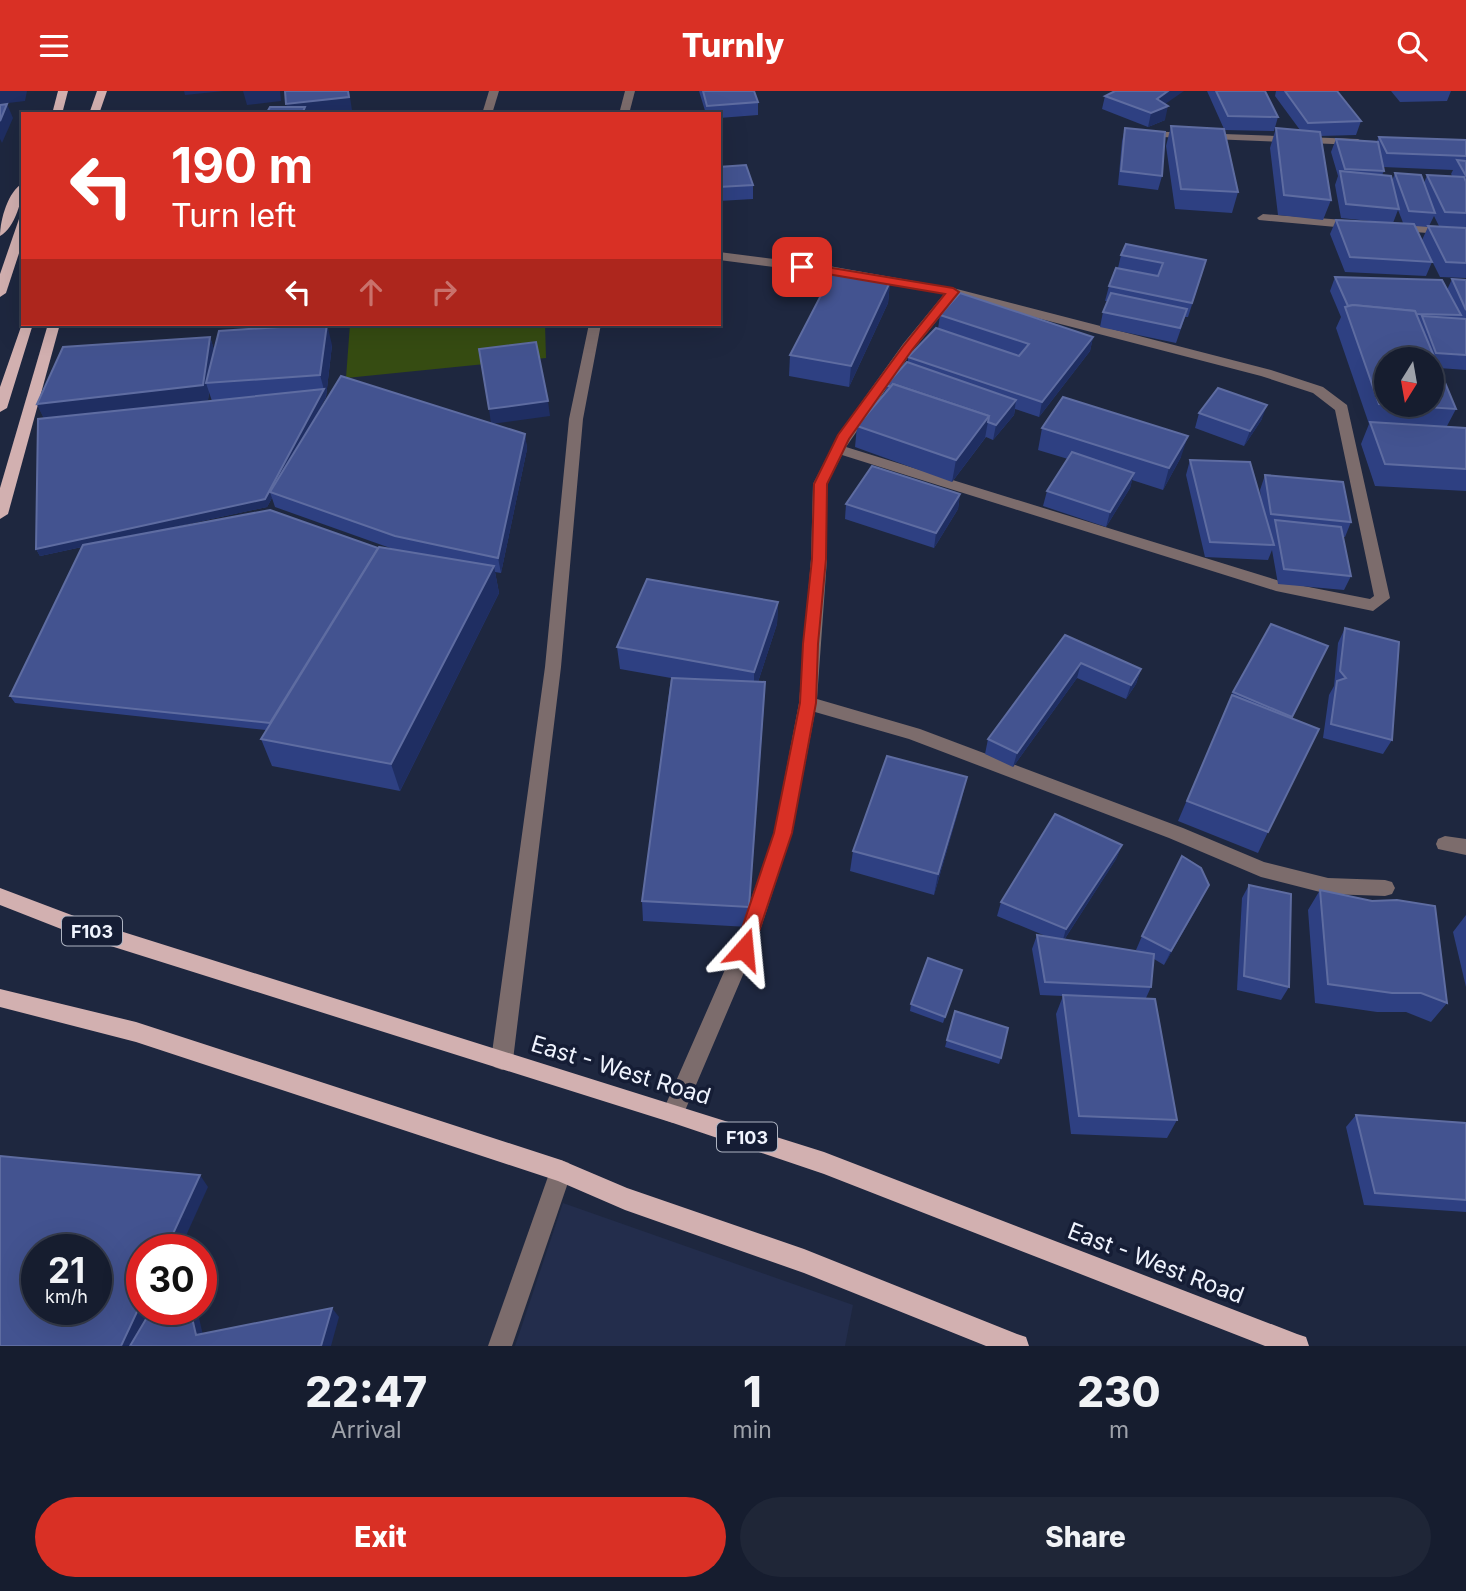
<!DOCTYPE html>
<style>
body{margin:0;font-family:Inter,sans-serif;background:#1f2637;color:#f1f3f6;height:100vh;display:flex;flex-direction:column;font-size:26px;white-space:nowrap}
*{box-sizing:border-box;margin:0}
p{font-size:23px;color:#9ea2aa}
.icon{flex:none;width:38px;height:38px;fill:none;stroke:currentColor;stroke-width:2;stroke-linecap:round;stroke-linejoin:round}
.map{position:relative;height:1255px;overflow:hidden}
.sheet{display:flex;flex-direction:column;background:#161d2f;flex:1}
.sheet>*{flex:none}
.hud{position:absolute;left:21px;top:21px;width:700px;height:214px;border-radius:0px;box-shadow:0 7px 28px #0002,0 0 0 2px #353b4b;background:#d93025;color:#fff;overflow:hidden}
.needle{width:46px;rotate:191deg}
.controls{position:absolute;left:1374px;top:256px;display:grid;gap:14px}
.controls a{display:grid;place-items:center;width:70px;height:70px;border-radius:50%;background:#161d2f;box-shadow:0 7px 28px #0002,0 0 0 2px #353b4b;font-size:35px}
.speed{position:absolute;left:21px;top:1143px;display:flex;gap:14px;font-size:35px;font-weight:700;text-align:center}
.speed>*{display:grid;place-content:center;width:91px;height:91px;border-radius:50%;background:#161d2f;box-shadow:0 7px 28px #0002,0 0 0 2px #353b4b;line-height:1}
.speed small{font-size:18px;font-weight:400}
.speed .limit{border:10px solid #d22;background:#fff;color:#111}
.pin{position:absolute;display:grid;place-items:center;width:60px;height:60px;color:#fff;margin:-30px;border-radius:14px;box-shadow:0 4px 10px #0006}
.me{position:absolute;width:77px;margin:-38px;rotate:18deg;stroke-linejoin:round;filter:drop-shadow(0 0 5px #0008)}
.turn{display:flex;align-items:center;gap:24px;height:147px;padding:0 35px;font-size:32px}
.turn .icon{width:91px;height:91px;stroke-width:2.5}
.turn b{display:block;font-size:49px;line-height:60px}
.lanes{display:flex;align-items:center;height:66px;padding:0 35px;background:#0003;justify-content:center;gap:35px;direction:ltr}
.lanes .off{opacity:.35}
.eta{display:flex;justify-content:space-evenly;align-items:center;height:119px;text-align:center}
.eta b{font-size:42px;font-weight:800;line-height:49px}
.primary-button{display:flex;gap:14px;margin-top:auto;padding:14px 35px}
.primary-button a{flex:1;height:80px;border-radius:42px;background:#d93025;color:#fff;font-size:28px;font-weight:800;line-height:80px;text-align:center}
.primary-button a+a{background:#1f2637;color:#f1f3f6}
header{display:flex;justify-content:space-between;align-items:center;height:91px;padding:0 35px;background:#d93025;color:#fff;font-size:32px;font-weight:800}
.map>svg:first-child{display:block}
.built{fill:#232d4c}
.green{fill:#364c12}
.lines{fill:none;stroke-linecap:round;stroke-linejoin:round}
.minor{fill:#7c6c6c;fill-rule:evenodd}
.major{fill:#d2b0b0;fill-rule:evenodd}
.wall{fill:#2e4082;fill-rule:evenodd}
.shaded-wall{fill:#1f2e62}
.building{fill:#435390;stroke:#5e6ca1;stroke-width:2;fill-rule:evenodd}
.route{fill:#d93025;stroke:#8d1f18;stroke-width:2}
.labels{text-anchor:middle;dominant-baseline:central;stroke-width:7;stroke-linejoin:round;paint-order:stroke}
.shield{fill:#151d35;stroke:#aeb4c2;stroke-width:2}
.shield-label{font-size:18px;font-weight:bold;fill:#f0f4fe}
.near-street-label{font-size:23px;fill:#f0f4fe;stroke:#151d35}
</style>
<header><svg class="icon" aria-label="menu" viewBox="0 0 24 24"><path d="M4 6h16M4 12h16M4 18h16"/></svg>Turnly<svg class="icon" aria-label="search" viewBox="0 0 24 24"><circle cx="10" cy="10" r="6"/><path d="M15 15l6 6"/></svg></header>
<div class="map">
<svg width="1466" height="1255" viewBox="0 0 1466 1255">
<rect width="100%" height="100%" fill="#1e273f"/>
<polygon class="built" points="563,1112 853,1214 845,1255 515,1255"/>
<polygon class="green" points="350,233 545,233 546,267 346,287"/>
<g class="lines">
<g class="minor">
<polygon points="489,0 499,0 492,23 482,23"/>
<polygon points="625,0 635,0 629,23 619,23"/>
<polygon points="1141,40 1358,48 1363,51 1358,54 1137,45 1136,43"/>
<polygon points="1263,123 1358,130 1364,134 1358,138 1259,129 1257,127"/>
<polygon points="1393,132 1466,137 1466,145 1389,139 1387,136"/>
<path d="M 719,161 L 829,175 L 953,197 L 1271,279 L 1323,296 L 1347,314 L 1390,507 L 1373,520 L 1276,500 L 842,364 L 827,393 L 827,468 L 817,608 L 920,638 L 1183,737 L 1264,771 L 1328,787 L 1385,789 L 1392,791 L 1395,797 L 1392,803 L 1385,805 L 1328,803 L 1261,786 L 1169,747 L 909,648 L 815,621 L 792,742 L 754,858 L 681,1029 L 673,1032 L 665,1029 L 662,1022 L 734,858 L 774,742 L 799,612 L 811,468 L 813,393 L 838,344 L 903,253 L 944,203 L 829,183 L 719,169 ZM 956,206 L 1261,285 L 1313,302 L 1335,319 L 1374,505 L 1370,508 L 1283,491 L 846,356 L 913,259 Z"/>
<polygon points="589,233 601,233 583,328 561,576 513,969 510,976 502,979 494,976 491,969 545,576 569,328"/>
<polygon points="1445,745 1466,748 1466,764 1438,758 1436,753 1438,748"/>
<polygon points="561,1069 569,1072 572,1080 512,1255 488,1255 550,1080 553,1072"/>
</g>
<g class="major">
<polygon points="58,0 68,0 62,23 52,23"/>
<polygon points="97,0 107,0 99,23 89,23"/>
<path d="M 23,92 C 23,107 15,137 0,145 C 0,129 8,100 23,92 Z"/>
<polygon points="19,128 23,128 23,150 6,202 0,206 0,183"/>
<polygon points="23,230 23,233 33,233 7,317 0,321 0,296"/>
<polygon points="48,233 60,233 8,423 0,428 0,397"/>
<polygon points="0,797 82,828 824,1061 1297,1243 1306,1246 1309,1255 1265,1255 824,1083 673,1032 79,845 0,814"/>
<polygon points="0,898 136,931 561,1069 627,1097 804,1158 1017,1243 1026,1246 1029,1255 986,1255 804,1182 625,1119 558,1090 136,951 0,916"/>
</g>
</g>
<g class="wall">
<polygon points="699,0 754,0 758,11 758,24 719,27 719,23 706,23"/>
<polygon points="1207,0 1265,0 1278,26 1274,40 1224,39 1238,101 1232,122 1175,118 1166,55 1171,35 1224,38"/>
<polygon points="1276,0 1337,0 1361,30 1356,44 1320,45 1331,109 1323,129 1278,124 1270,57 1276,37 1300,39 1275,5"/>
<polygon points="1391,0 1451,0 1447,10 1400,11"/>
<polygon points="1105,5 1165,13 1165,29 1148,36 1102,18"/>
<polygon points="1125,37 1162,85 1158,99 1118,94 1122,50"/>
<path d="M 1379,46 L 1466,49 L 1466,137 L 1439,135 L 1434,125 L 1429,135 L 1466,137 L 1466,187 L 1440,186 L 1427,160 L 1432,171 L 1426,185 L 1345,181 L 1330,143 L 1336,129 L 1379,131 L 1341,127 L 1335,94 L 1338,85 L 1331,61 L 1336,48 L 1377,50 ZM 1383,76 L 1453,79 L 1451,83 L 1453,86 L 1427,84 L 1424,92 L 1395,82 L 1392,90 L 1382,84 L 1384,80 ZM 1398,119 L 1402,129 L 1403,132 L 1393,132 ZM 1415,135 L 1428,136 L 1422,149 Z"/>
<polygon points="719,76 753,94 753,108 719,110"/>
<polygon points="1126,153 1202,183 1188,226 1185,226 1176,252 1100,236 1103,221 1108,210 1105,210 1109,195 1118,177 1121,164"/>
<polygon points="1335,186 1447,199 1452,188 1466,189 1466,279 1439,277 1456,318 1447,335 1466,337 1466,400 1375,395 1361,353 1369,333 1336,237 1341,226 1330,200"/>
<polygon points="890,191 888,212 849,296 789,285 790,264"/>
<polygon points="940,224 1093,246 1090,260 1039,326 1015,318 1014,324 993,349 986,346 952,391 855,356 857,335 885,303 886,294 908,271 908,266 938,238"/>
<path d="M 210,246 L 214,259 L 332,254 L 326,306 L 308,338 L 525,343 L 527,358 L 501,482 L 495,481 L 499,502 L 400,700 L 272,675 L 261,648 L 266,639 L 15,612 L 10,605 L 82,456 L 40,465 L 36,458 L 44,327 L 37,313 ZM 209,301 L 212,310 L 92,322 L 208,309 ZM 272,407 L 275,416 L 393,458 L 137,444 L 267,416 Z"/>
<polygon points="1199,322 1262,328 1244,355 1195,337"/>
<polygon points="1042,337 1181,366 1163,399 1132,389 1130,397 1106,436 1043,415 1047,400 1068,368 1038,359"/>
<polygon points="1190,369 1261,409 1260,399 1265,384 1351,431 1345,446 1343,446 1351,485 1344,499 1278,493 1272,459 1268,469 1205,466 1186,384"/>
<polygon points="960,403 958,418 934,457 845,428 846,413"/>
<polygon points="778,511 777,533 758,591 764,613 748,836 643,830 642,810 671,587 620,578 617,556"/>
<polygon points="1345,537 1392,649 1383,663 1323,647 1329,604 1334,595 1338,552"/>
<polygon points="1065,544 1141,578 1136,593 1126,608 1077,587 1013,676 985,663 988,648"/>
<polygon points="1328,555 1292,627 1268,741 1258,762 1178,730 1233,601"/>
<polygon points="962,707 934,804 850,780 853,760"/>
<polygon points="1122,754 1116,768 1064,849 1141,861 1136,859 1142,845 1202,808 1164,874 1154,868 1151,896 1146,907 1177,1029 1167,1047 1071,1043 1056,923 1063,905 1040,904 1032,858 1037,844 1048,846 997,825 1001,811"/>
<polygon points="1249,794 1289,896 1281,909 1237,899 1242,807"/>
<polygon points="1320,799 1447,912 1431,931 1406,921 1377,921 1315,912 1308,819"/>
<polygon points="1466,824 1466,896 1453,841"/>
<polygon points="962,879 943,932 910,920 911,913"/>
<polygon points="955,920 1001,967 999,973 945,956"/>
<polygon points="1356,1024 1466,1032 1466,1121 1364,1114 1346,1036"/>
</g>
<g class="shaded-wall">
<polygon points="0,0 27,0 25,10 0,13"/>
<polygon points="184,0 224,0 185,4"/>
<polygon points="243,0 280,0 281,10 247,14"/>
<polygon points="349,0 352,19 322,23 289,23 286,13"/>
<polygon points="1168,0 1184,0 1155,20 1168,15 1165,29 1148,36 1151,22 1157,8"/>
<polygon points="7,13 13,27 2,52 0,48 0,30"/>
<polygon points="890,191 888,212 849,296 851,275"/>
<polygon points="327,233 332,254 326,306 320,284"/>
<polygon points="210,246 215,261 206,292 209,301 208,309 44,328 37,313"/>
<polygon points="1093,246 1090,260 1039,326 1042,311"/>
<polygon points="324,298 326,306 274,403 270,401 272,407 267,416 40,465 36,458"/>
<polygon points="1016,309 1014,324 993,349 996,334"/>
<polygon points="548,310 550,325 491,333 489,318"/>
<polygon points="1267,314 1262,328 1244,355 1250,340"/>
<polygon points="989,325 985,347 952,391 956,369"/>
<polygon points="525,343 527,358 501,482 498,467"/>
<polygon points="1188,345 1181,366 1163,399 1169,377"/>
<polygon points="1134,382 1130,397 1106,436 1110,421"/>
<polygon points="960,403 958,418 934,457 936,442"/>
<polygon points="494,475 499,502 400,700 391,673"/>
<polygon points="778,511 777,533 754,603 754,581"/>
<polygon points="1081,572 1077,587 1013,676 1017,662"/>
<polygon points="1141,578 1136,593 1126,608 1131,594"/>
<polygon points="765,591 764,613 748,836 749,816"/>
<polygon points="967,686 962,707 934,804 938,783"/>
<polygon points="1122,754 1116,768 1062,852 1066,838"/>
<polygon points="1209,794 1202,808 1164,874 1171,860"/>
<polygon points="200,1084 208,1096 180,1158 166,1158"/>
<polygon points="142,1210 142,1218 153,1218 136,1255 121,1255"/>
<polygon points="332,1217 339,1226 331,1255 321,1255"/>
<polygon points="190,1218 197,1218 205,1253 196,1244"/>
</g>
<g class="building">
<polygon points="285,0 348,0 349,6 286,13"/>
<polygon points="703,0 754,0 758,11 707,15"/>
<polygon points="1115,0 1168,0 1157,8 1168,15 1151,22 1105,5"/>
<polygon points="1216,0 1265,0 1278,26 1228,25"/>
<polygon points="1285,0 1337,0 1361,30 1308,32"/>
<polygon points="7,13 0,30 0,14"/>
<polygon points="270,16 305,16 302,23 266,23"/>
<polygon points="1171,35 1224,38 1238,101 1181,98"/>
<polygon points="1125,37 1165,41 1162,85 1121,80"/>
<polygon points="1276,37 1320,41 1331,109 1284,104"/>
<polygon points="1379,46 1466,49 1466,65 1387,62"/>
<polygon points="1336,48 1378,51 1384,80 1345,78"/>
<polygon points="1457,69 1466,70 1466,85"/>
<polygon points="746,74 753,94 719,96 719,76"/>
<polygon points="1340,80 1391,85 1399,118 1346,113"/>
<polygon points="1395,82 1421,84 1435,122 1409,120"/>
<polygon points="1427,84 1464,86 1466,91 1466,122 1445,121"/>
<polygon points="1336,129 1414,133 1432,171 1350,166"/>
<polygon points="1428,135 1466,137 1466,172 1446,171"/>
<polygon points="1126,153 1206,169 1192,212 1109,195 1116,177 1158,185 1163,172 1121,164"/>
<polygon points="833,181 890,191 851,275 790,264"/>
<polygon points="1335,186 1442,189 1461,224 1416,223 1415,220 1353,214 1348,215"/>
<polygon points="1452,188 1466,189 1466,219"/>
<polygon points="960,202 1093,246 1042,311 908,266 936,237 1019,265 1029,253 940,224"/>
<polygon points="1111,202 1187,218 1180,237 1103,221"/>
<path d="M 1353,214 L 1415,220 L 1456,318 L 1379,313 L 1345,216 ZM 1386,268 L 1432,268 L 1432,313 L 1386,313 Z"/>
<polygon points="1422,225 1466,228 1466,264 1436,262"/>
<polygon points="327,233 320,284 206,292 219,240"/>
<polygon points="210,246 203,294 37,313 63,256"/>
<polygon points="536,251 548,310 489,318 479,258"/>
<polygon points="907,271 1016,309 996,334 988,331 989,325 893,293 891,296 886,294"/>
<polygon points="341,285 525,343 498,467 395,445 270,401"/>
<polygon points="893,293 989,325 956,369 857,335"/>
<polygon points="1218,297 1267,314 1250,340 1199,322"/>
<polygon points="324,298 265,408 36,458 38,328"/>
<polygon points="1063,306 1188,345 1169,377 1042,337"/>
<polygon points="1370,331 1466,337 1466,378 1385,373"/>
<polygon points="1072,361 1134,382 1110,421 1047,400"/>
<polygon points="1190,369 1250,371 1274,454 1210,451"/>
<polygon points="872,375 960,403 936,442 846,413"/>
<polygon points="1265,384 1343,391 1351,431 1271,423"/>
<polygon points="270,419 378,457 270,632 10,605 83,454"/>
<polygon points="1275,429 1341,436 1351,485 1284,478"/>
<polygon points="379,456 494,475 391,673 261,648"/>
<polygon points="647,488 778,511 754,581 617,556"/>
<polygon points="1271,533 1328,555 1292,626 1233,601"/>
<polygon points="1345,537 1399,551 1392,649 1331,633 1337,590 1346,587 1340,580"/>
<polygon points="1065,544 1141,578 1131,594 1081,572 1017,662 988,648"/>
<polygon points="672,587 765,591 749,816 642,810"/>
<polygon points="1232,604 1319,638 1268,741 1187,710"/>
<polygon points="887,665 967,686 938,783 853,760"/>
<polygon points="1055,723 1122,754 1066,838 1001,811"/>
<polygon points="1182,765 1201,777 1209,794 1171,860 1142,845"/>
<polygon points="1249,794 1291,803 1289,896 1244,885"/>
<polygon points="1320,799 1372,810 1397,809 1435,815 1447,912 1421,902 1392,902 1328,893"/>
<polygon points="1037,844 1154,863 1151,896 1045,891"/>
<polygon points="928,867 962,879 945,926 911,913"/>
<polygon points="1063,904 1155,908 1177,1029 1079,1025"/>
<polygon points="955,920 1008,937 1001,967 947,949"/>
<polygon points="1356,1024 1466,1032 1466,1109 1375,1102"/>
<path d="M 0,1065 L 200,1084 L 166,1158 L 142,1158 L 142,1210 L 121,1255 L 0,1255 ZM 37,1158 L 96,1158 L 96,1218 L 37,1218 Z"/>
<polygon points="332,1217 321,1255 130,1255 152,1218 190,1218 196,1244"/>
</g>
<polygon class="route" points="802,172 953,197 959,201 912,259 849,348 827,393 826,468 818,553 816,612 792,742 753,858 751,864 744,866 738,864 735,858 774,742 800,612 803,553 812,468 814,393 838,344 904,254 945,203 798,178 796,176"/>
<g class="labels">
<g class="shield">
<rect x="62" y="825.5" width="60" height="29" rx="5"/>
<rect x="717" y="1031.5" width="60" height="29" rx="5"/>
</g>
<g class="shield-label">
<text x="92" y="840">F103</text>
<text x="747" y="1046">F103</text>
</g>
<g class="near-street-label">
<text transform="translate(621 979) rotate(17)">East - West Road</text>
<text transform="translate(1156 1172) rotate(21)">East - West Road</text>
</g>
</g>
</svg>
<div class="controls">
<a><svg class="needle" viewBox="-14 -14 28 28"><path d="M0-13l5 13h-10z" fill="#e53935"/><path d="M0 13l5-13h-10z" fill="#9ea2aa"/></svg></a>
</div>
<div class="speed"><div>21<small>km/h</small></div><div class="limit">30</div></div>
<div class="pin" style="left:802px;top:176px;background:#d93025"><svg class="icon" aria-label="arrive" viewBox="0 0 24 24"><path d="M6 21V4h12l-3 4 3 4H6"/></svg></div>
<svg class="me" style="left:744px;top:858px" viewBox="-20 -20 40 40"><path d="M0-17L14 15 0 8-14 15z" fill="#d93025" stroke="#fff" stroke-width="4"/></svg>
<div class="hud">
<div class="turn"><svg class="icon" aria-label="left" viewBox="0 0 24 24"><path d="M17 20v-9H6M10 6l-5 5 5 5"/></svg><div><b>190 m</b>Turn left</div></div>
<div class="lanes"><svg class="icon" aria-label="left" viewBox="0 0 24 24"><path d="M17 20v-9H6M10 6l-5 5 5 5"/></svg><svg class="icon off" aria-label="ahead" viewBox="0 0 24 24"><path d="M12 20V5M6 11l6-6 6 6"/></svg><svg class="icon off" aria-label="right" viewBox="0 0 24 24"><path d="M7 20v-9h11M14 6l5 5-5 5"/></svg></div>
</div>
</div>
<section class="sheet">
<div class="eta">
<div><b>22:47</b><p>Arrival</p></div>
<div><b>1</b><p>min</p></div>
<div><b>230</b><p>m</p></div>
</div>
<div class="primary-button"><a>Exit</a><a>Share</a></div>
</section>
